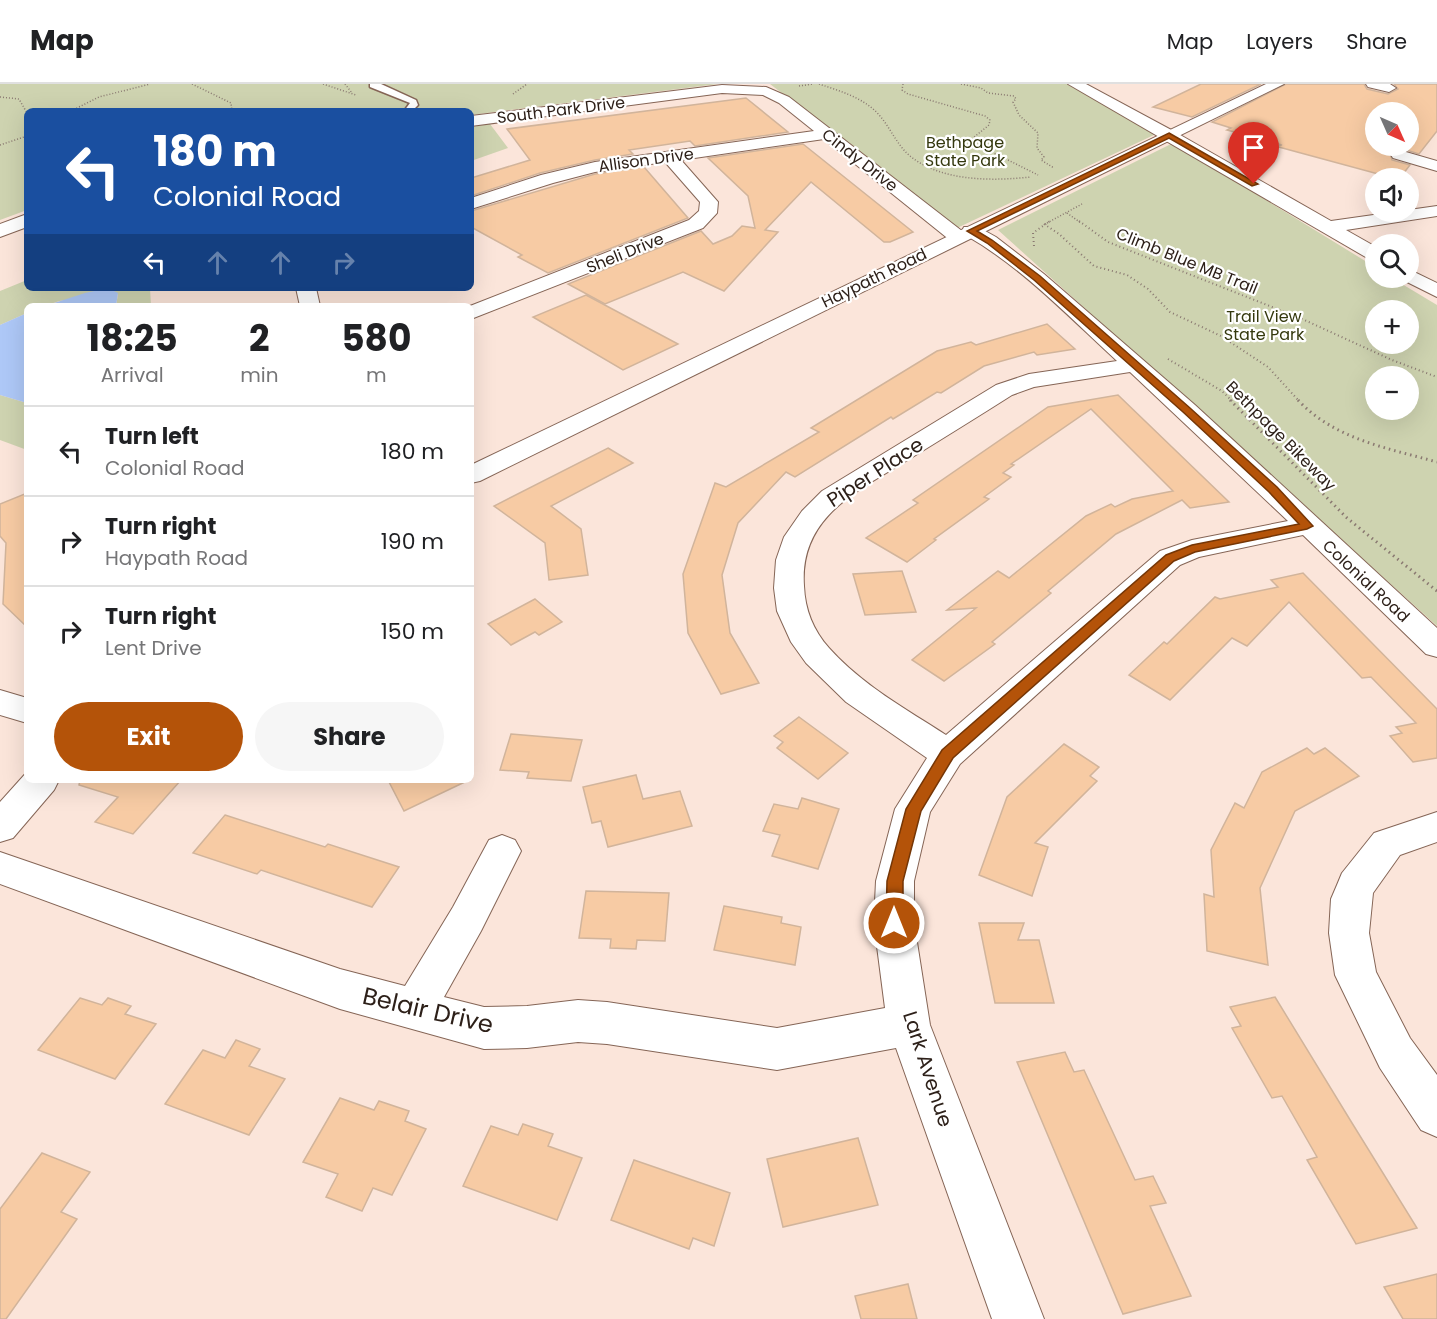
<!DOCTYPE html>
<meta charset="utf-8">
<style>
body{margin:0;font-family:Poppins,sans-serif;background:#f6f6f6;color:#202124;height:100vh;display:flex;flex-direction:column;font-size:22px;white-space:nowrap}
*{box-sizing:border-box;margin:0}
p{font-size:20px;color:#757577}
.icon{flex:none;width:33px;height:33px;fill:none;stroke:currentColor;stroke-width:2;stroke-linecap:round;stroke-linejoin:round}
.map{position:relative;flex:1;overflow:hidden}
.sheet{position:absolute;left:24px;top:219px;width:450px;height:480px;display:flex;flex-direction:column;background:#fff;border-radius:9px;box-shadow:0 6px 24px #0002}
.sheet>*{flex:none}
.top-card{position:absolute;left:24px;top:24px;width:450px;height:183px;border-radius:9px;box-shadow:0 6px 24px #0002;background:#1a4fa0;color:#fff;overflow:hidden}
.needle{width:39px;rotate:135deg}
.fabs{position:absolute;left:1365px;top:18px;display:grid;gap:12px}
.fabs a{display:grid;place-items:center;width:54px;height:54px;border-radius:50%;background:#fff;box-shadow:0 6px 24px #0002;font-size:30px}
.pin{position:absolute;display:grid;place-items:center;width:51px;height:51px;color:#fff;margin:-62px -26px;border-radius:50% 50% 50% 0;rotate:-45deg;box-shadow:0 0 6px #0007}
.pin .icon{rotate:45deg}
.me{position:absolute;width:66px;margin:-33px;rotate:0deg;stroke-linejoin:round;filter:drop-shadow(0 0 4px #0008)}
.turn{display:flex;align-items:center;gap:21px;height:126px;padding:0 30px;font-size:27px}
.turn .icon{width:78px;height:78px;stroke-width:2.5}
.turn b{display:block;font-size:42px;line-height:51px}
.lanes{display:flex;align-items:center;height:57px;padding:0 30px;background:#0003;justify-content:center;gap:30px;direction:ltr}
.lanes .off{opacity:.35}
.eta{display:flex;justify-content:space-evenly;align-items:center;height:102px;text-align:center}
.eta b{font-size:36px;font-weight:700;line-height:42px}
.cta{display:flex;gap:12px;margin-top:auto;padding:12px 30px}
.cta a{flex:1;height:69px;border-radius:36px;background:#b45309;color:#fff;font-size:24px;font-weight:700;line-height:69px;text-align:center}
.cta a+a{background:#f6f6f6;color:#202124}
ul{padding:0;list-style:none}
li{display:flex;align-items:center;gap:18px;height:90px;padding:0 30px;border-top:2px solid #e0e0e0}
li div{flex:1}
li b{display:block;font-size:22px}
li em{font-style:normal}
header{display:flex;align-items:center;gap:36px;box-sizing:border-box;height:84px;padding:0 30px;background:#fff;border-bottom:2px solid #e0e0e0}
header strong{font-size:28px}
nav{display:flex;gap:33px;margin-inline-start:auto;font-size:21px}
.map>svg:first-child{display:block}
.green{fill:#ced3b0;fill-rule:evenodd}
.water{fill:#aec8f7}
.building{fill:#f7cba4;stroke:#d1b49b;stroke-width:1.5;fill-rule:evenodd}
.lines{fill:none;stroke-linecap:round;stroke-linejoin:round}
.lane-casing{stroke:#856556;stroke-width:3}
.street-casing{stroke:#856556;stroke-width:2}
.secondary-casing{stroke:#856556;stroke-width:2}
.path-far2{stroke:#8a7971;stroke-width:1.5;stroke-dasharray:1 2;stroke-linecap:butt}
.path-far1{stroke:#8a7971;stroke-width:2;stroke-dasharray:1 3;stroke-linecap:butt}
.path{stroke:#8a7971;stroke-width:3;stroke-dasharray:1.5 4;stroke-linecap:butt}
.lane{fill:#fff;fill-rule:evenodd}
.street{fill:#fff;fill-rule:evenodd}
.secondary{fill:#fff;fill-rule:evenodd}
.route{fill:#b45309;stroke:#753606;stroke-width:1.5}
.labels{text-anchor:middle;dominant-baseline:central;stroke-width:4.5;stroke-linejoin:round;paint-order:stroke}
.far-street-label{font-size:16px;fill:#2d2019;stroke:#fff}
.far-park-label{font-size:16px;fill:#34380e;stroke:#fff}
.street-label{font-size:20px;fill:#2d2019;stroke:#fff}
.near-street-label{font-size:24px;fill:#2d2019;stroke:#fff}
</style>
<header>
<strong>Map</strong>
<nav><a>Map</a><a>Layers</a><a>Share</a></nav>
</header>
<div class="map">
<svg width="1437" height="1235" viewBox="0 0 1437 1235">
<rect width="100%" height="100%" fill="#fbe5da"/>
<g class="green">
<polygon points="0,0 718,0 471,31 471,27 27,27 27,126 0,136"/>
<polygon points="766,0 1067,0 1156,50 957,144 770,0"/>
<polygon points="490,40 508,64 471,77 471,43"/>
<path d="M 1173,59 L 1375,183 L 1376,194 L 1392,194 L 1437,221 L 1437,542 L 998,146 ZM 1376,226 L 1408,226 L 1408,260 L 1376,260 ZM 1376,292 L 1408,292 L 1408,326 L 1376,326 Z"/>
<polygon points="27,196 27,204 150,204 151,222 116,222 118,210 59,217 45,222 27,222 27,229 0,241 0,207"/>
<polygon points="0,311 27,319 27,366 0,356"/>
</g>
<g class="water">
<polygon points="108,204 118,209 116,222 45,222 85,209"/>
<polygon points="27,229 27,319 0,311 0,241"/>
</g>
<g class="building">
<polygon points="1201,0 1261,0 1192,33 1153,23"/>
<path d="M 1286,0 L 1364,0 L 1367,5 L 1388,10 L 1398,5 L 1394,0 L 1437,0 L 1437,47 L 1419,70 L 1400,64 L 1390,69 L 1392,76 L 1410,81 L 1400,94 L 1393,94 L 1275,62 L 1282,61 L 1227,46 L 1231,44 L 1212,38 ZM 1376,28 L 1408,28 L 1408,62 L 1376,62 Z"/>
<polygon points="746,14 788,48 695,62 690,57 629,66 633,70 595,76 540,89 471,112 471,94 530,76 507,45"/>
<polygon points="803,60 913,148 890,158 884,158 811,98 765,146 778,148 724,207 683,188 605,220 568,200 701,147 713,160 732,152 742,142 755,144 748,112 708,74"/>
<polygon points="644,83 688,134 548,189 518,173 522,171 471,143 471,127 595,90"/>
<polygon points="586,211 678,260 623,286 533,233"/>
<polygon points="1047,240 1075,265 1037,271 1034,268 984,282 941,309 937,308 893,335 891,333 795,393 786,388 738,439 722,491 730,549 759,599 721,610 688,549 683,490 715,399 726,403 819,348 811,344 937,267 971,258 976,261"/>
<polygon points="1118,311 1229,418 1190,424 1182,416 1116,450 1048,507 1051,509 992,558 995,560 944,597 912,576 976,524 947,526 998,487 1009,494 1086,432 1111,420 1115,423 1132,415 1173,407 1091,325 1011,380 1014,381 1003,389 1011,393 984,413 989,415 934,455 936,456 907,478 866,454 918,419 913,416 1048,323"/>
<polygon points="608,364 633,379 551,422 581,445 588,491 549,496 545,459 494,422"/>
<polygon points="27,409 27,543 3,520 6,459 0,452 0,420"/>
<polygon points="902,487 916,528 865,531 853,490"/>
<polygon points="1303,489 1437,625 1437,674 1413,678 1390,652 1402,649 1396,643 1416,639 1371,593 1362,594 1289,518 1247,562 1232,554 1170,616 1129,591 1164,558 1167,560 1215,513 1220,515 1278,503 1271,496"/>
<polygon points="535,515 562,538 539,551 535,548 511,561 488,540"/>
<polygon points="799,633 848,669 818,695 777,664 783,658 774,652"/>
<polygon points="511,650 582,656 571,697 527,694 529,688 500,686"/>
<polygon points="1064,660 1099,683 1090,692 1097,697 1035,759 1048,763 1032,812 979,791 1007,713"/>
<polygon points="1307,664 1314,670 1325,664 1359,692 1295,727 1260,804 1268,881 1207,867 1204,810 1214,813 1211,766 1235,719 1244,724 1262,688"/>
<polygon points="636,691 643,715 680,707 692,742 608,763 601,737 592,739 583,703"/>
<polygon points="80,696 181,696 133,750 95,738 118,713 79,701"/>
<polygon points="388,696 469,696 404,727"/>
<polygon points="802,714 839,725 818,785 772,772 780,751 763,747 774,720 798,725"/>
<polygon points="225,731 325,763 328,760 399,783 372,823 261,786 257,790 193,769"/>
<polygon points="586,807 669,809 665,857 637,856 636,865 610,864 611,855 579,854"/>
<polygon points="724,822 782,833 781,839 801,843 795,881 714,866"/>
<polygon points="979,839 1024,839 1018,856 1039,856 1054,919 995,919"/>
<polygon points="1275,913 1352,1039 1417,1144 1356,1160 1307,1076 1317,1073 1282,1012 1272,1014 1232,944 1241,942 1230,923"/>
<polygon points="80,914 102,921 108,914 131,922 125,930 156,940 115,995 38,966"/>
<polygon points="236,956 260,965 249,982 285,995 249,1051 165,1020 203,966 225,974"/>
<polygon points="1065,968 1074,988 1084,986 1135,1096 1153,1092 1166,1119 1150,1122 1191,1212 1123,1230 1017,978"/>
<polygon points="340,1014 374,1026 379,1017 409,1027 405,1037 426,1045 392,1111 373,1104 362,1127 326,1113 338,1090 303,1078"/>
<polygon points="523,1040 553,1050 548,1062 582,1074 557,1136 463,1102 491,1042 518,1051"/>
<polygon points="858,1054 878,1121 783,1143 767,1075"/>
<polygon points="42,1069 90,1088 61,1128 77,1135 6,1235 0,1235 0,1125"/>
<polygon points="634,1076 730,1109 714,1162 693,1154 689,1165 611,1136"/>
<polygon points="1437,1190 1437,1235 1403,1235 1384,1203"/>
<polygon points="908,1200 917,1235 861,1235 855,1212"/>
</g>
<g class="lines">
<g class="lane-casing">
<polygon id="lane" points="370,0 381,0 416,16 418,21 412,27 404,27 410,19 370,3"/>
</g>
<g class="street-casing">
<g id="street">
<polygon points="1068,0 1086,0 1175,48 1331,137 1437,122 1437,132 1346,146 1376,163 1376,177 1369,175"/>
<polygon points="1366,0 1390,0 1396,4 1389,8 1368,3"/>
<path d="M 722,1 L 766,3 L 789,13 L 962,147 L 964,143 L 978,143 L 996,153 L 1044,190 L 1195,321 L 1437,544 L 1437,573 L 1426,570 L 1303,451 L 1199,473 L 1180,481 L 960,680 L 930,728 L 914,797 L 914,839 L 930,941 L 1044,1235 L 992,1235 L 896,964 L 777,986 L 607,960 L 578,958 L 527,964 L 484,965 L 340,925 L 0,800 L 0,768 L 340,885 L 405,902 L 453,823 L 489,756 L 502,751 L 515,756 L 521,767 L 481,847 L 444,913 L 484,923 L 527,922 L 578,916 L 607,918 L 777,944 L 885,924 L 874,839 L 876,797 L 895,725 L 927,674 L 846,618 L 806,579 L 791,558 L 777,527 L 774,504 L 776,476 L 784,453 L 802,427 L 822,407 L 996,301 L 1029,290 L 1117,277 C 1070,234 1023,184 967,152 L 965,157 L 951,157 L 824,55 L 681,76 L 718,118 L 717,129 L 703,144 L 471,235 L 470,222 L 689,136 L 699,127 L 700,118 L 665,78 L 595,88 L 553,99 L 471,125 L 471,114 L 541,91 L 595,78 L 814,47 L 779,19 L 763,11 L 722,9 L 471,42 L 471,32 ZM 1130,288 L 1288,437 L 1192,456 L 1160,467 L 946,651 C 906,625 862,601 829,564 C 813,546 805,526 804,502 C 799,431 860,406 911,374 C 945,353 979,332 1012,311 L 1034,303 Z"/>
<polygon points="1399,66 1437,77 1437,87 1393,74 1391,71"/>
<polygon points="27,130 27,143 0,153 0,140"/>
<polygon points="1408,185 1437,199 1437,213 1401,195 1400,194 1408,194"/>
<polygon points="296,204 316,204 320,222 300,222"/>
<polygon points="0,606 27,614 27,639 0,631"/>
<polygon points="1437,728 1437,758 1400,771 1373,809 1369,849 1376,888 1410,954 1437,991 1437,1053 1421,1046 1380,984 1335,891 1329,849 1331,815 1337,801 1342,789 1374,749"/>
</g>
</g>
<g class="secondary-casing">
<g id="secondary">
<polygon points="1266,0 1284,0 480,397 471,399 471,381"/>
<polygon points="27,688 27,696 59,696 54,706 13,754 0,758 0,718"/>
</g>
</g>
<g class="path-far2">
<polyline points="192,0 231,19 232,27"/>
<polyline points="323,0 356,11"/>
<polyline points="345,0 352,9"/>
<path d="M 819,0 C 840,7 865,14 880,32 C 891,45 897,61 910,72 C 942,98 993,97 1031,93"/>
<polyline points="903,0 902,6 908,10 985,32 990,36 989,41 973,54 976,60 1038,91"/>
<polyline points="961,0 981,4 988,9 1014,12 1016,15 1013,18 1019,31 1038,49 1037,64 1044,73 1041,76 1054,84"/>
<polyline points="799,2 813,0"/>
<polyline points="513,10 527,0"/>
<polyline points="0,13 19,15 27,29"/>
<polyline points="71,27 99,13 150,0"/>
<polyline points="366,27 384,27"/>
<polyline points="0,61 27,52"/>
<polyline points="1067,129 1081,139"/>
<polyline points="1047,139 1082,120"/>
</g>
<g class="path-far1">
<polyline points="1079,137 1108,158 1300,234 1392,276 1437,293"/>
<polyline points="1044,140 1059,150 1094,182 1127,191 1148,205 1170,228 1221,252 1268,283 1299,317"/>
<polyline points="1034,162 1033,149 1050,137"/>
<polyline points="1168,275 1222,307 1232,317"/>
</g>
<g class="path">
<polyline points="1230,316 1347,434 1437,507"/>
<path d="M 1298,316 C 1334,355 1387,364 1437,378"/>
</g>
<use href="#lane" class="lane"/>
<use href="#street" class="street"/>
<use href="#secondary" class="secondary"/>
</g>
<polygon class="route" points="1169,49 1258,100 1252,102 1169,54 977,147 992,156 1040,192 1190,324 1277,403 1313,442 1307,445 1195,468 1174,477 953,674 921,727 903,797 903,839 900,844 894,846 889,844 886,839 887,797 906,725 942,666 1166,471 1192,461 1299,440 1269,408 1183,328 1034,196 987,159 967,147"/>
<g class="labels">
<g class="far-street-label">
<text transform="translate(561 26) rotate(-7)">South Park Drive</text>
<text transform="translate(646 76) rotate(-8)">Allison Drive</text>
<text transform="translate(860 76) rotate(38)">Cindy Drive</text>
<text transform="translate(625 169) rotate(-22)">Sheli Drive</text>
<text transform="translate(1187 177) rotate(22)">Climb Blue MB Trail</text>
<text transform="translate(874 194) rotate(-26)">Haypath Road</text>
<text transform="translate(1281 352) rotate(45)">Bethpage Bikeway</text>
<text transform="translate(1366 497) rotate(43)">Colonial Road</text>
</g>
<g class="far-park-label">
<text x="965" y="58">Bethpage<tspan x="965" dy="18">State Park</tspan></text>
<text x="1264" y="232">Trail View<tspan x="1264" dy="18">State Park</tspan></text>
</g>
<g class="street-label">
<text transform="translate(875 388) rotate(-33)">Piper Place</text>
<text transform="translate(928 985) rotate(72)">Lark Avenue</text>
</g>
<g class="near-street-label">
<text transform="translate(428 926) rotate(13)">Belair Drive</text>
</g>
</g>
</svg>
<div class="fabs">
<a><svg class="needle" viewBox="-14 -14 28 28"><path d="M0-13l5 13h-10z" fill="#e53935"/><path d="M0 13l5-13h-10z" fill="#757577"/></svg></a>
<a><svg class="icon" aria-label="sound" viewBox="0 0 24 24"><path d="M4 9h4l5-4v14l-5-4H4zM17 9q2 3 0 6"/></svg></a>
<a><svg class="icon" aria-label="search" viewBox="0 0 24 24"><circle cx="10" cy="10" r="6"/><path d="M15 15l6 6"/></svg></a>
<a>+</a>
<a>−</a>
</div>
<div class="pin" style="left:1254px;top:100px;background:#d93025"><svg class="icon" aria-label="arrive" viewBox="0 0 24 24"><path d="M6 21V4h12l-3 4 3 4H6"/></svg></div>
<svg class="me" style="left:894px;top:839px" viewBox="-20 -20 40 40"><circle r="17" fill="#b45309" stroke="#fff" stroke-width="3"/><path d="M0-11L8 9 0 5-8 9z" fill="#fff"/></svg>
<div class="top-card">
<div class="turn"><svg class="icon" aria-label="left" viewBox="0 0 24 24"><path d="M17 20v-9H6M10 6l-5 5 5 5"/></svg><div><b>180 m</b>Colonial Road</div></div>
<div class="lanes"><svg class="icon" aria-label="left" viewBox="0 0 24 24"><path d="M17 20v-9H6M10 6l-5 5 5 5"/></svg><svg class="icon off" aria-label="ahead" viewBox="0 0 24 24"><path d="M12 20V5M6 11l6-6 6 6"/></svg><svg class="icon off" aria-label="ahead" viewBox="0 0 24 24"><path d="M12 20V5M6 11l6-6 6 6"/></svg><svg class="icon off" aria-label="right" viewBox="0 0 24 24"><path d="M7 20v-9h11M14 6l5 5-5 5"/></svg></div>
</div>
<section class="sheet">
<div class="eta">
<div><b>18:25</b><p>Arrival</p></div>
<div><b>2</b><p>min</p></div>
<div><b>580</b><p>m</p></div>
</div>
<ul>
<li><svg class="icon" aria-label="left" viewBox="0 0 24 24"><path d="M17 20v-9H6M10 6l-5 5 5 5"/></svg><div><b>Turn left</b><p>Colonial Road</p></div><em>180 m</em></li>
<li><svg class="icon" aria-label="right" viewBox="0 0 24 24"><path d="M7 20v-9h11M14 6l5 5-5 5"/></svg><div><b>Turn right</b><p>Haypath Road</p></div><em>190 m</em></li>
<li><svg class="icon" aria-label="right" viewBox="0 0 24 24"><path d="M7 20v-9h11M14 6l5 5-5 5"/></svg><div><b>Turn right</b><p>Lent Drive</p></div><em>150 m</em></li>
</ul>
<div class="cta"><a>Exit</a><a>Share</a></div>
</section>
</div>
